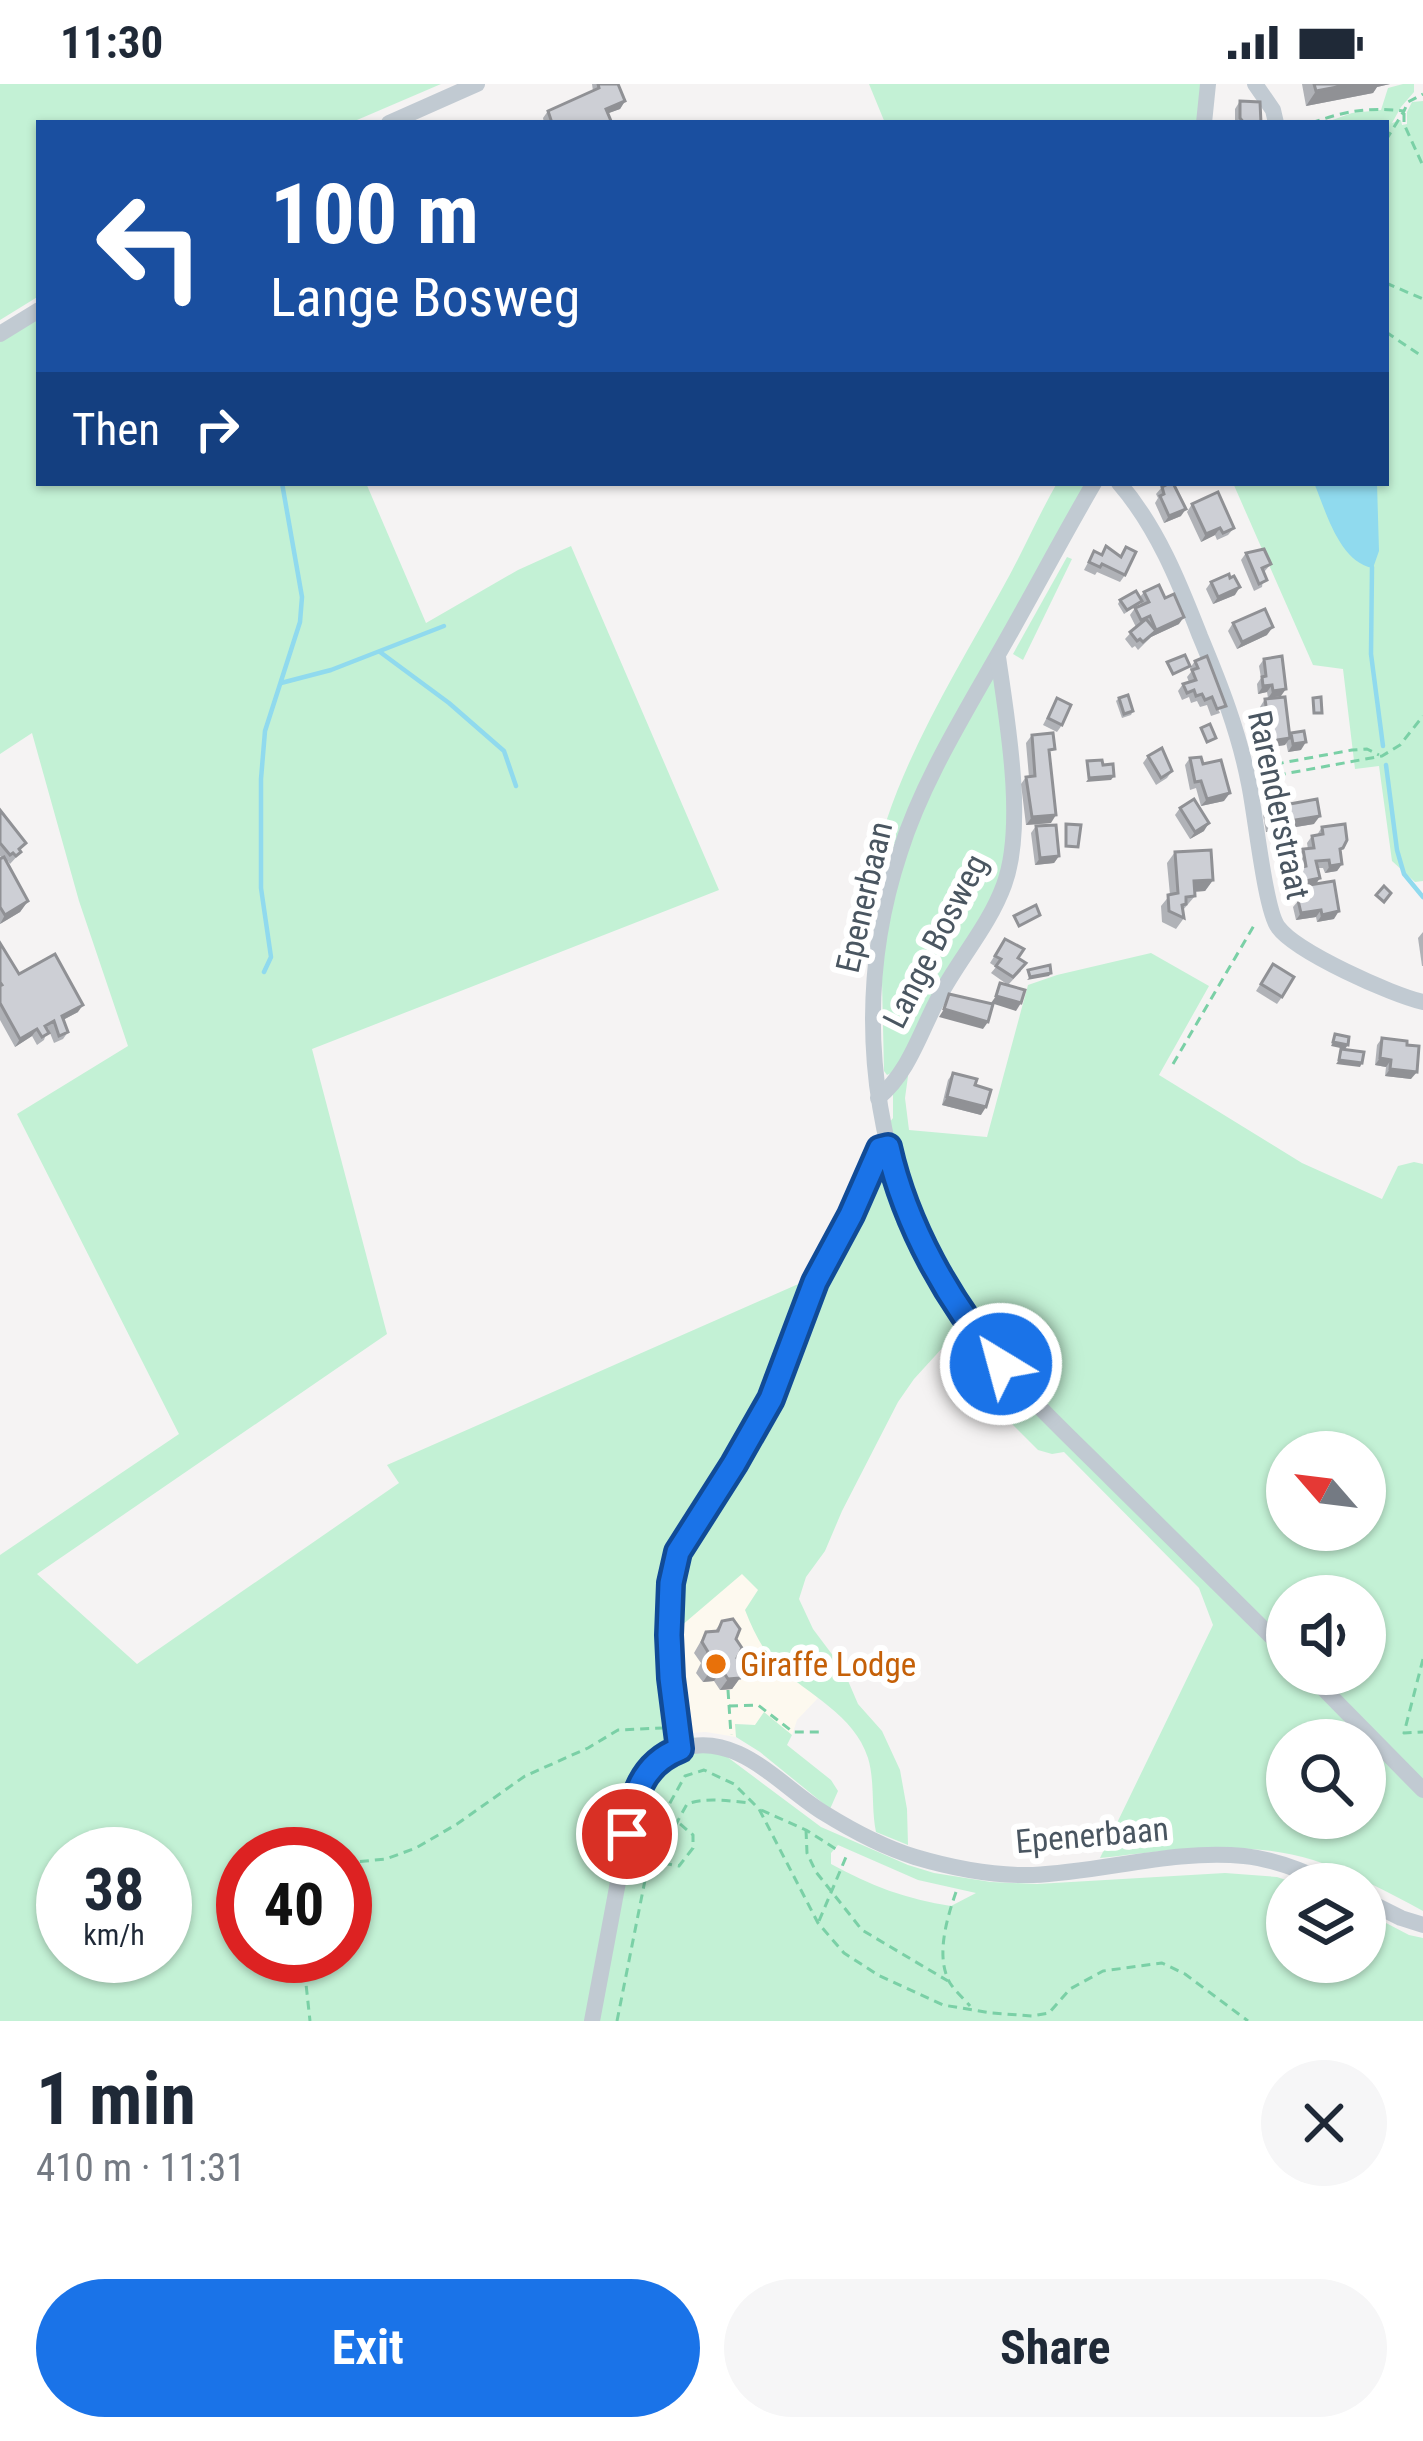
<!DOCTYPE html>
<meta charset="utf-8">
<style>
body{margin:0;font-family:"Roboto Condensed",sans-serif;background:#f6f6f7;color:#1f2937;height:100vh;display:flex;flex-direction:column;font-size:45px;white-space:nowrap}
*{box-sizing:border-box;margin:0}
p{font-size:39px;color:#747a83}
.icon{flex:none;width:66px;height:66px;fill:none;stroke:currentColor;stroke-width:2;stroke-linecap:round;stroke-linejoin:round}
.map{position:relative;height:1937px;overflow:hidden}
.side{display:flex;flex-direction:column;background:#fff;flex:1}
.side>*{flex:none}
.guide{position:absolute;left:36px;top:36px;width:1353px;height:366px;border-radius:0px;box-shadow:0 3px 9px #0004;background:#1a4fa0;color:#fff;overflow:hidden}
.needle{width:78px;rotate:298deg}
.tools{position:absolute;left:1266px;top:1347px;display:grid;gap:24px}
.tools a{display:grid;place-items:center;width:120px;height:120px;border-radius:50%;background:#fff;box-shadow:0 3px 9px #0004;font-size:60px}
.speed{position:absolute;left:36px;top:1743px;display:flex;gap:24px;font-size:60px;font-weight:700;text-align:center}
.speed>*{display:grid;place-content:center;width:156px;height:156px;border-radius:50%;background:#fff;box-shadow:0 3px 9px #0004;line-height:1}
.speed small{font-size:30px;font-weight:400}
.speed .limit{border:18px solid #d22;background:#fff;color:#111}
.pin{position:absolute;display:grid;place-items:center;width:102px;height:102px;color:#fff;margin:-51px;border:6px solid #fff;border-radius:50%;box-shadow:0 3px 12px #0007}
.me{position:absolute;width:132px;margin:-66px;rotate:323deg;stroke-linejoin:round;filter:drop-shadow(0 0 9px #0008)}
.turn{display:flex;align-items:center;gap:42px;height:252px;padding:0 36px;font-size:54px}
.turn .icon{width:156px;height:156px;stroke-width:2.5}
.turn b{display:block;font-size:84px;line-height:102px}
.then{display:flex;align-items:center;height:114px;padding:0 36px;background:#0003;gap:24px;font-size:45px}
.round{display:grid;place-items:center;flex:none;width:126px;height:126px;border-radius:63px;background:#f6f6f7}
.overview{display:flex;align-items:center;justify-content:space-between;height:204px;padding:0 36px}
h1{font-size:72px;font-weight:700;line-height:90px}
.action{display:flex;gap:24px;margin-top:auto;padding:24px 36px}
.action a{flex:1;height:138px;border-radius:72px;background:#1a73e8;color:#fff;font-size:48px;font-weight:700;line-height:138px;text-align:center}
.action a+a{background:#f6f6f7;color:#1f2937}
.status{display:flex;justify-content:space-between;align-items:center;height:84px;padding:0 60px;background:#fff;direction:ltr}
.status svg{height:33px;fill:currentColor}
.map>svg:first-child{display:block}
.commercial{fill:#fdf9ef}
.green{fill:#c3f1d5;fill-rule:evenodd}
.water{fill:#90daee}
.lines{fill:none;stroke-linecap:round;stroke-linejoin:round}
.stream{stroke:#90daee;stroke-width:4.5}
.path{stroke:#7ad0a6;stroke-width:3;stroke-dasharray:9 6;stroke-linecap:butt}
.minor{stroke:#c1cad2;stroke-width:16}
.wall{fill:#b0b2b7}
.shaded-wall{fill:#909195}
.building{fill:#cdcfd5;stroke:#909195;stroke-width:3}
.route-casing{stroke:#114b97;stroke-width:30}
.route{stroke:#1a73e8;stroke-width:21}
.food-dot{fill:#e8710a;stroke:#fff;stroke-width:4.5}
.labels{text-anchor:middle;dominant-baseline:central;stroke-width:12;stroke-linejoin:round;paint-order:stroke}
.street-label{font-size:33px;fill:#4a5661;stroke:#fff}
.food-label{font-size:33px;fill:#c56008;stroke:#fff;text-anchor:start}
</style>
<div class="status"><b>11:30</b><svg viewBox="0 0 49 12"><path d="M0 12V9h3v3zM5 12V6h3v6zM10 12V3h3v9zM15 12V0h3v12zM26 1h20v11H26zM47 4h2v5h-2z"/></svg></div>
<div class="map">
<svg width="1423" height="1937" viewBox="0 0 1423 1937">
<rect width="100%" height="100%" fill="#f5f3f3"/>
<polygon class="commercial" points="741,1489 759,1506 778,1581 818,1614 797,1636 792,1651 764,1629 755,1641 736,1640 736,1653 706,1648 690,1649 682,1634 674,1548"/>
<g class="green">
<polygon points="0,0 441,0 350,39 39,39 39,212 0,236"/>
<polygon points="869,0 1202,0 1199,39 885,39"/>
<polygon points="1403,0 1414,0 1414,8 1401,23 1392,39 1401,36 1402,41 1407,40 1407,28 1412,18 1423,17 1423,797 1415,798 1392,777 1379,682 1355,685 1343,585 1313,581 1233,399 1386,399 1386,39 1324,39 1352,29 1381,26 1388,4"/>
<path d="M 39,234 L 39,399 L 366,399 L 426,539 L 518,486 L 571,462 L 719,806 L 312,965 L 387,1250 L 37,1490 L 137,1580 L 399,1399 L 387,1381 L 812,1194 L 848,1110 L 878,1053 L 893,1034 L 893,1009 L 909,985 L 905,1014 L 909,1046 L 987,1053 L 1028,901 L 1057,891 L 1151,869 L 1209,902 L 1159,991 L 1302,1079 L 1382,1115 L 1398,1082 L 1414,1078 L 1423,1080 L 1423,1827 C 1388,1808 1351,1788 1313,1776 C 1246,1755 1168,1766 1100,1774 L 1213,1541 L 1199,1504 L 1064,1368 L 1052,1370 L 1038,1366 L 968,1296 L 945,1261 L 914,1295 L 898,1318 L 842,1427 L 825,1467 L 806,1493 L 799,1515 L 813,1545 L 843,1585 L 858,1620 L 882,1647 L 900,1686 L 907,1725 L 908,1761 L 876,1748 C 871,1724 875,1697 868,1674 C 854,1630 808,1611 778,1582 C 762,1566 753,1546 745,1526 L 758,1506 L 742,1490 L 674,1548 L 682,1634 L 703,1667 L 726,1672 L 821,1743 L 908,1781 L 934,1789 L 991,1798 L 1037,1800 L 1225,1789 L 1277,1793 L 1298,1800 L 1287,1800 L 1287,1878 L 1365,1878 L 1365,1828 L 1409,1851 L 1423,1854 L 1423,1937 L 0,1937 L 0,1471 L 179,1350 L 17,1030 L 128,962 L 79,817 L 32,649 L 0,670 L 0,258 ZM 1287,1368 L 1365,1368 L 1365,1446 L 1287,1446 ZM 1287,1512 L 1365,1512 L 1365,1590 L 1287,1590 ZM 1287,1656 L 1365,1656 L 1365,1734 L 1287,1734 ZM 838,1761 L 918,1796 L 976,1809 L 951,1822 C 908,1816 869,1801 831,1780 L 831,1769 ZM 63,1770 L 165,1770 L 165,1872 L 63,1872 ZM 243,1770 L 345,1770 L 345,1872 L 243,1872 Z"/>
<path d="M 1057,399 L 1101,399 L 996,584 L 1010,735 L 999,801 L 897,986 L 887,991 L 884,987 L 881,853 L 872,850 C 860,826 874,804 880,780 C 885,765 883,750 887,735 C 912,659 963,575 1002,505 C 1022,470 1037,434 1057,399 Z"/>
<polygon points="1067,473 1072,475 1023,576 1013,570"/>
<polygon points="764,1628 792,1651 787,1661 831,1696 838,1707 830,1725 760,1668 736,1653 735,1640 755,1641"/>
</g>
<path class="water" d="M 1314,399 L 1377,399 L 1379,467 L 1373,484 C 1339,478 1326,427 1314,399 Z"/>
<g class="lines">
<g class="stream">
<polyline points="1372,483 1371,570 1383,662"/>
<polyline points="380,568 449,619 504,667 516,702"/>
<polyline points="281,599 331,586 444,542"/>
<polyline points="1386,681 1397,766 1404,790 1423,813"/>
<polyline points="264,888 271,873 261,804 261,695 265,647 300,538 302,513 282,399"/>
</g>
<g class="path">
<polyline points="1404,29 1404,40 1423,82"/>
<path d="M 1311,39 C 1346,27 1367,23 1404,27 L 1408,18 L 1423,10"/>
<polyline points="1386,56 1404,27"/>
<polyline points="1386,199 1423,215"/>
<polyline points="1386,248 1423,273"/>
<polyline points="1260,683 1352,666 1367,665 1379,671"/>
<polyline points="1262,694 1382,672 1400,661 1423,632"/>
<polyline points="1173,980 1256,838"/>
<polyline points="1423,1575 1404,1649 1423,1648"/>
<polyline points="728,1606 731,1651"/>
<polyline points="729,1622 758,1621 793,1648 823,1648"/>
<polyline points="761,1726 806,1746 839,1767"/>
<path d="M 675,1742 L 687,1720 C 706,1713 730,1717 750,1719"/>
<polyline points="806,1746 807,1769 816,1788 862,1846 948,1897"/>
<polyline points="653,1774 665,1776 665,1759 675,1742 662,1736"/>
<polyline points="665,1776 668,1780 679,1782 693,1764 693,1751 679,1739"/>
<polyline points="345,1779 386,1775 416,1764 457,1740 525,1692 588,1664 618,1646 663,1644"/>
<path d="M 956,1808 C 947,1834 935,1873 950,1899 C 955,1907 964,1915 970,1922"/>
<polyline points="819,1837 846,1773"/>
<polyline points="303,1872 310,1937"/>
<polyline points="617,1937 652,1761 661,1735 685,1692 704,1686 734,1700 759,1725 818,1839 844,1869 878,1891 943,1921 991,1929 1032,1932 1049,1929 1070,1905 1103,1887 1162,1879 1185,1890 1248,1937"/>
</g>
<g class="minor">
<polyline points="1255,0 1273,26 1276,39"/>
<polyline points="389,39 477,0"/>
<polyline points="1204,39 1208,0"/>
<polyline points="0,250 39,226"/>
<path d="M 1094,399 C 1059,459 1027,521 992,581 C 958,641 921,702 900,768 C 845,934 875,1119 982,1258 C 1021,1308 1068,1351 1113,1396 C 1171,1453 1229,1511 1287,1568"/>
<path d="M 1119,399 C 1157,443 1179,498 1200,552 C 1220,600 1239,648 1249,700 C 1255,727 1265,826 1278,843 C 1296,868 1392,911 1423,918"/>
<path d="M 878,1014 C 910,987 920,948 939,913 C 959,875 989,842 1004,801 C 1026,742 1007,636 998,573"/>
<polyline points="1309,1590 1423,1706"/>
<polyline points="680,1665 671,1594 669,1551 671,1499 678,1467 771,1315 815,1197 851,1131 880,1065 888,1063"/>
<polyline points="1365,1816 1401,1834 1423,1841"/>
<path d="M 592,1937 L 633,1718 C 642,1693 654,1674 680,1665 C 737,1646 780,1702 824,1729 C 853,1747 883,1763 915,1773 C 952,1784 994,1792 1033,1791 C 1103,1788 1174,1765 1244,1772 C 1274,1775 1304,1787 1331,1800"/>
</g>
</g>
<g class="wall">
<polygon points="592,0 618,0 625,17 620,25 608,29 610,39 544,39 543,34 548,27 593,7"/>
<polygon points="1302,0 1390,0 1377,3 1373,9 1306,22"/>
<polygon points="1240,17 1261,39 1235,39 1235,25"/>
<polygon points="1162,403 1181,432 1164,439 1155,419 1158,414 1156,410"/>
<polygon points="1192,420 1234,444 1228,451 1217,456 1215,451 1201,458 1187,428"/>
<polygon points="1106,462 1120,472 1126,463 1125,491 1120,498 1097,488 1095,491 1084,486 1094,467 1101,470"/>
<polygon points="1246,469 1271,480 1264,488 1262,503 1254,507 1241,476"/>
<polygon points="1211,498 1235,511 1213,520 1206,505"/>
<polygon points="1144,508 1179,540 1151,553 1138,566 1135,562 1132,564 1125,555 1136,543 1130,531 1135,524 1141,521 1141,519 1124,530 1118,520 1120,516 1140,513"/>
<polygon points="1233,539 1267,551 1237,565 1228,547"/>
<polygon points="1264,575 1281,612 1268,614 1267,608 1258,610 1257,600 1261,594 1259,582"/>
<polygon points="1195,577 1220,629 1211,632 1207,621 1200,623 1197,617 1191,619 1189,613 1182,616 1178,607 1183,600 1189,598 1187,593 1191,588 1190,584"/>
<polygon points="1057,614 1062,641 1057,648 1043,641"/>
<polygon points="1119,614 1133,627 1131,631 1122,634 1116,617"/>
<polygon points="1265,615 1289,651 1291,649 1301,666 1288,668 1286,658 1285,661 1266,664 1260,623"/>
<polygon points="1032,651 1049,672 1051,739 1026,741 1021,700 1026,693 1029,693 1026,659"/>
<polygon points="1148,672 1172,687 1167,694 1156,701 1143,679"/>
<polygon points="1190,674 1203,680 1224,717 1201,722 1196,704 1190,706 1185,681"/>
<polygon points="1180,724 1204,747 1190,755 1175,731"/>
<polygon points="1268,724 1314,740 1266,748 1263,731"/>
<polygon points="0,726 21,768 10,780 8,777 6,778 28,817 20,828 0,840 0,775 2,774 0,772"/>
<polygon points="1036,742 1059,772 1054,779 1035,781 1031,749"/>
<polygon points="1322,743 1340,769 1342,780 1337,787 1325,789 1323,784 1318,784 1320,794 1316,800 1334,835 1317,838 1316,833 1296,836 1293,823 1299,816 1298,809 1302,804 1291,806 1288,792 1293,785 1300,784 1298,773 1303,765 1308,765 1307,759 1312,752 1317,751"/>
<polygon points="1175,768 1213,796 1205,807 1194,808 1195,812 1183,826 1184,834 1176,845 1162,838 1161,822 1170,811 1167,779"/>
<polygon points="1423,848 1423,882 1422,882 1418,854"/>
<polygon points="1005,855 1018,874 1021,887 1008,901 991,889 996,883 990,879"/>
<polygon points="0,859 19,890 78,928 63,936 68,948 63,955 54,959 48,944 44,956 37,961 32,952 15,963 0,936"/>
<polygon points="1273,880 1282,913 1277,920 1256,907"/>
<polygon points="1382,954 1411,995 1385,992 1386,983 1375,981 1377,961"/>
<polygon points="953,989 975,1001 981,1031 942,1021 948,996"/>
<polygon points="722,1537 736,1555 740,1594 732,1605 720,1606 714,1597 703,1598 696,1589 701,1579 694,1569 706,1548 715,1547"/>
</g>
<g class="shaded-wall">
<polygon points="1353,0 1390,0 1377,3 1373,9 1306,22 1316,7"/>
<polygon points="625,17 620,25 601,32 606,25"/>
<polygon points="1186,425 1181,432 1164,439 1169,432"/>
<polygon points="1220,444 1215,451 1201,458 1206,450"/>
<polygon points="1240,503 1235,511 1213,520 1218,513"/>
<polygon points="1184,533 1179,540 1151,553 1156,546"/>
<polygon points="1273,543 1267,551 1237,565 1242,558"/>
<polygon points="1272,601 1267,608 1258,610 1263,602"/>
<polygon points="1286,605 1281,612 1268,614 1273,607"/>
<polygon points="1290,654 1285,661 1266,664 1271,657"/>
<polygon points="1306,658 1301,666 1288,668 1293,660"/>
<polygon points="1114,692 1111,696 1086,698 1089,694"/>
<polygon points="1230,709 1224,717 1201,722 1207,715"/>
<polygon points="1056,731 1051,739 1026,741 1032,733"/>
<polygon points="1320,732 1314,740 1266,748 1271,740"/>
<polygon points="1209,739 1204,747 1190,755 1195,748"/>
<polygon points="1059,772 1054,779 1035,781 1040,774"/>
<polygon points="1342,780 1337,787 1325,789 1330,782"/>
<polygon points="1320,794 1314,802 1291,806 1296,799"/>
<polygon points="1213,796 1205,807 1186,808 1194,797"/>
<polygon points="28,817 20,828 0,840 5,831"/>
<polygon points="1321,826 1316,833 1296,836 1301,829"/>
<polygon points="1339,827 1334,835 1317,838 1322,831"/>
<polygon points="1051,889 1049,892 1027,896 1030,893"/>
<polygon points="996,912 1021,919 1016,927 991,919"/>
<polygon points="83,921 78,928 57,939 62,932"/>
<polygon points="944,925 988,938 983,945 939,933"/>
<polygon points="37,945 32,952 15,963 20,955"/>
<polygon points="1333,958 1348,961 1345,965 1331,962"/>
<polygon points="1380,974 1391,976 1386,983 1375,981"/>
<polygon points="1339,976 1362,979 1360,983 1336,980"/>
<polygon points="1390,985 1417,988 1411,995 1385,992"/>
<polygon points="947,1013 986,1023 981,1031 942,1021"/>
<polygon points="722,1586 714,1597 703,1598 710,1587"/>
<polygon points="740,1594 732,1605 720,1606 728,1595"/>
</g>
<g class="building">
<polygon points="598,0 618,0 625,17 606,25 611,37 606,39 552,39 548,27 599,4"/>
<polygon points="1314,0 1353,0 1316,7"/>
<polygon points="1240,17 1260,18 1261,39 1244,39 1240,34"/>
<polygon points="1170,399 1173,399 1186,425 1169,432 1160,412 1164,410 1162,403"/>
<polygon points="1218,408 1234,444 1223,449 1220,444 1206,450 1192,420"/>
<polygon points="1106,462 1121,473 1126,463 1136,468 1125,491 1102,480 1100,483 1089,478 1094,467 1102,471"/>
<polygon points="1264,465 1271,480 1262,484 1267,496 1259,500 1246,469"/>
<polygon points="1229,490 1230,494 1234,492 1240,503 1218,513 1211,498"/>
<polygon points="1159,501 1165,514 1174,510 1184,533 1156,546 1150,532 1141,536 1135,524 1149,518 1144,508"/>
<polygon points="1136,507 1142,517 1127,526 1120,516"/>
<polygon points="1265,525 1273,543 1242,558 1233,539"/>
<polygon points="1146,535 1156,547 1143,558 1140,555 1137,557 1130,548"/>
<polygon points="1185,571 1190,582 1173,590 1167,578"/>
<polygon points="1207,572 1226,622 1217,625 1212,613 1205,616 1202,610 1196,612 1194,606 1187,609 1183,600 1196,596 1192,586 1198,584 1195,577"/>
<polygon points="1282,572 1286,605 1273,607 1272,601 1263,602 1262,593 1266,592 1264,575"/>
<polygon points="1128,611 1133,627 1124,630 1119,614"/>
<polygon points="1285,613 1290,654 1271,657 1265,615"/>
<polygon points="1321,613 1322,629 1314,629 1313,614"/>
<polygon points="1057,614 1071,621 1062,641 1048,634"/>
<polygon points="1210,640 1216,654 1207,658 1201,644"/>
<polygon points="1304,647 1306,658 1293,660 1291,649"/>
<polygon points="1053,649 1055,665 1049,666 1056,731 1032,733 1026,693 1035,692 1032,651"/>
<polygon points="1162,664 1172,687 1161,694 1148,672"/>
<polygon points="1201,673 1203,680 1221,676 1230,709 1207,715 1201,697 1195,698 1190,674"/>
<polygon points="1102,676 1103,681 1113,680 1114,692 1089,694 1087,677"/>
<polygon points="1194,715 1209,739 1195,748 1180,724"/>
<polygon points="1317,715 1320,732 1271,740 1268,724"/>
<polygon points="0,726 26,759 19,765 21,768 16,772 13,769 10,771 0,759"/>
<polygon points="1066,740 1081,741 1078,763 1066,762"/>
<polygon points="1345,740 1347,756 1343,764 1340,765 1342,780 1330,782 1329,776 1316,777 1320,794 1296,799 1293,785 1306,782 1303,765 1314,764 1312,752 1323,750 1322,743"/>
<polygon points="1056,741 1059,772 1040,774 1036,742"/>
<polygon points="1211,766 1213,796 1194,797 1195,812 1186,813 1186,820 1182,821 1184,834 1169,827 1168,811 1178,809 1175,768"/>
<polygon points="4,773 28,817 5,831 0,823 0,775"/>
<polygon points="1334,797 1339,827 1322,831 1321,826 1301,829 1298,816 1306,815 1303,802"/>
<polygon points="1384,802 1391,809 1384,818 1376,811"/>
<polygon points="1036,821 1040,831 1019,842 1014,832"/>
<polygon points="1005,855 1024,865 1018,874 1026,879 1013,893 996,882 1001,875 995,872"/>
<polygon points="0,859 19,890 55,870 83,921 62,932 68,948 59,952 54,937 45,942 49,949 42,953 37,945 20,955 0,919 0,902 2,901 0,898"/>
<polygon points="1273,880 1294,893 1282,913 1261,900"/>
<polygon points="1050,881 1051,889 1030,893 1028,886"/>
<polygon points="1000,899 1025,906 1021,919 996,912"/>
<polygon points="949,910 993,920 988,938 944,925"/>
<polygon points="1335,950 1349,953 1348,961 1333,958"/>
<polygon points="1382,954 1407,957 1407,961 1419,962 1417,988 1390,985 1391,976 1380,974"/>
<polygon points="1341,965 1364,968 1362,979 1339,976"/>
<polygon points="953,989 977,995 975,1001 991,1006 986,1023 947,1013"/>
<polygon points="733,1535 740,1545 736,1555 742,1564 737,1574 744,1584 740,1594 728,1595 722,1586 710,1587 704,1578 708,1568 702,1558 706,1548 718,1547 722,1537"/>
</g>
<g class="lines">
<g class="route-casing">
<path id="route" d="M 627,1750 C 634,1712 641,1680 680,1665 L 671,1594 L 669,1551 L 671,1499 L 678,1468 L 734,1380 L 771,1315 L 815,1198 L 851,1131 L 880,1065 L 888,1063 C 906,1143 949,1218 1001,1280"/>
</g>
<use href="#route" class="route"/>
</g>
<circle class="food-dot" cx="716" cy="1580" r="12"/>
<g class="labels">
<g class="street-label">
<text transform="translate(1279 721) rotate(78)">Rarenderstraat</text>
<text transform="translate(864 813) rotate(-77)">Epenerbaan</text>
<text transform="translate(935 857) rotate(-63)">Lange Bosweg</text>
<text transform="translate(1092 1751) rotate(-5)">Epenerbaan</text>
</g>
<g class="food-label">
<text x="740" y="1580">Giraffe Lodge</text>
</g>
</g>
</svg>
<div class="tools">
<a><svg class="needle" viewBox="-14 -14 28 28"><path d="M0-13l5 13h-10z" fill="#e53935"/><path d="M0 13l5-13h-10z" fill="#747a83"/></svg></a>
<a><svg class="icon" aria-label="sound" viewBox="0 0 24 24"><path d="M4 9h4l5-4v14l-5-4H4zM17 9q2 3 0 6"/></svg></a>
<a><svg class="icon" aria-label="search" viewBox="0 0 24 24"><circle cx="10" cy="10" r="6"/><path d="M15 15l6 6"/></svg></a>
<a><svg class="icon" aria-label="layers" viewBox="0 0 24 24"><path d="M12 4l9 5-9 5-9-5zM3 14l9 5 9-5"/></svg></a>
</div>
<div class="speed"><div>38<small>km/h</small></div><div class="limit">40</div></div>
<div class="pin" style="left:627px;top:1750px;background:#d93025"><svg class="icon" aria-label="arrive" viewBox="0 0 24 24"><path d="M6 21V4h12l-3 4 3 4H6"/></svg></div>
<svg class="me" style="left:1001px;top:1280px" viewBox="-20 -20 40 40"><circle r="17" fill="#1a73e8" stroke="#fff" stroke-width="3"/><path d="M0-11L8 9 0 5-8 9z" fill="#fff"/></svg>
<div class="guide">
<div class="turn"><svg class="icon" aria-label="left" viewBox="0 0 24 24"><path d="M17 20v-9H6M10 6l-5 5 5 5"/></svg><div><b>100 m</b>Lange Bosweg</div></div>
<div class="then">Then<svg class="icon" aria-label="right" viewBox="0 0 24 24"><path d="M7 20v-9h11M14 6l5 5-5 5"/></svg></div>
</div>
</div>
<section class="side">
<div class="overview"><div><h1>1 min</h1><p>410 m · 11:31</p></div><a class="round"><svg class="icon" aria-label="close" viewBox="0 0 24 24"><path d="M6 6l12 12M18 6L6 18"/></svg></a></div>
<div class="action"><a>Exit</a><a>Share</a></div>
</section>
